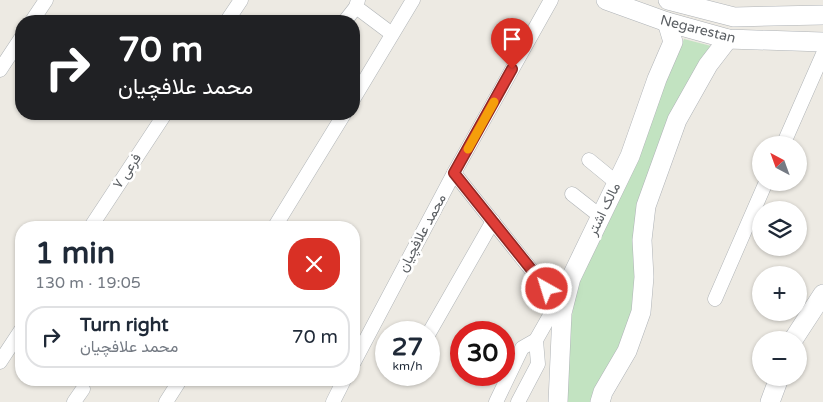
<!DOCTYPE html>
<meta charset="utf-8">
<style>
body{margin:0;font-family:"Varela Round",Vazirmatn,sans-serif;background:#f6f6f7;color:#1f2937;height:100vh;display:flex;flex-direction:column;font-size:19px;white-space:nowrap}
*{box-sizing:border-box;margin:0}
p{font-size:16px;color:#747a83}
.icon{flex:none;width:28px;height:28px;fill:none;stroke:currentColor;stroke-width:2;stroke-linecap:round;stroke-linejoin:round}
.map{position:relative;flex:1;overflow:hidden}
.panel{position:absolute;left:15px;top:221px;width:345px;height:165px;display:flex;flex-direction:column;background:#fff;border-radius:20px;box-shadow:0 1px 4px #0004}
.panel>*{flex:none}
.guide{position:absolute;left:15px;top:15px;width:345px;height:105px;border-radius:20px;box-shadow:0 1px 4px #0004;background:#202124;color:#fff;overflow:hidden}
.needle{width:32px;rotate:319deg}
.controls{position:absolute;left:752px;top:136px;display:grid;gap:10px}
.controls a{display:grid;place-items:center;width:55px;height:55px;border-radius:50%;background:#fff;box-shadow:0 1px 4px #0004;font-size:25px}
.speed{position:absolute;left:375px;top:321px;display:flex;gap:10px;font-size:25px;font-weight:700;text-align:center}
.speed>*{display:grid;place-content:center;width:65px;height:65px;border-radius:50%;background:#fff;box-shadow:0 1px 4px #0004;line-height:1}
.speed small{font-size:12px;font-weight:400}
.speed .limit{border:8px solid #d22;background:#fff;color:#111}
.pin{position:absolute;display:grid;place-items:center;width:42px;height:42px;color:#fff;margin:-51px -21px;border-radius:50% 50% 50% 0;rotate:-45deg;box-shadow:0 0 5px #0007}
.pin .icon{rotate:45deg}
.me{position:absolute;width:55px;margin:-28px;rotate:321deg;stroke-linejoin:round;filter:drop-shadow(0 0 4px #0008)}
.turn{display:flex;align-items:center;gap:18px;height:105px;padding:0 20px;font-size:22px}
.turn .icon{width:65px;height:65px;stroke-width:2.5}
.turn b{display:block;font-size:35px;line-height:42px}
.round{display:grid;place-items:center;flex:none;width:52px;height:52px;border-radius:20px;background:#f6f6f7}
.headline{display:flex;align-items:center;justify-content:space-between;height:85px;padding:0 20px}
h1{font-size:30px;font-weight:800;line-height:38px}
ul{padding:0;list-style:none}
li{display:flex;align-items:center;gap:15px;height:62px;margin:0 10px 8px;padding:0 10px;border:2px solid #e0e1e3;border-radius:20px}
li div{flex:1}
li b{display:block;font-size:19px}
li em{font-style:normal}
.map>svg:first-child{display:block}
.green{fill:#c2e3c1}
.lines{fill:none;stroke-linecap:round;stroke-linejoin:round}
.street-casing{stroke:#b0b4b7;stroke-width:15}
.secondary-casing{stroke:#afb3b7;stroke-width:20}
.street{stroke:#fff;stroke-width:14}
.secondary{stroke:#fff;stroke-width:19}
.route-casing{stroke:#902824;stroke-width:12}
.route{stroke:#de3d37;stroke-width:9}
.slow{stroke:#f59e0b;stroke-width:9}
.labels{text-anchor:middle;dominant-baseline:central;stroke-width:5;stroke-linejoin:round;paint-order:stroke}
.street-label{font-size:14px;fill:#5b5f63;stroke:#fff}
</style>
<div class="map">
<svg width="823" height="402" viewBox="0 0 823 402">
<rect width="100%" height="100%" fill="#edeae3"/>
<polygon class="green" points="684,39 715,47 661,143 637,205 634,240 638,288 634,315 595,402 566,402 568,388 567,349 577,282"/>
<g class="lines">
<g class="street-casing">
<g id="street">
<polyline points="356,7 392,34"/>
<polyline points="32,21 46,0"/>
<polyline points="227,21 241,0"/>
<polyline points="345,21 356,7 358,0"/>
<polyline points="0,70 21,38"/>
<polyline points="354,98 413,0"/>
<polyline points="783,145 823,54"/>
<polyline points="589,160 617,183"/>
<polyline points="454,173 557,302"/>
<polyline points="572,194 600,216"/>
<polyline points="90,228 165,114"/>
<polyline points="274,228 344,114"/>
<polyline points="715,299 766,182"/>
<polyline points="429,333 493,221"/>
<polyline points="0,362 21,330"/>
<polyline points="354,362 454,173 551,0"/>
<polyline points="74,402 83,389"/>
<polyline points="166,402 180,380"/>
<polyline points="333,402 344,380"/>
<polyline points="496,402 522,348 536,340 561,296"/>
<polyline points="518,402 538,364 536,340"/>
</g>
</g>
<g class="secondary-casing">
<g id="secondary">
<polyline points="606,0 667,22 728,39 823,42"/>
<polyline points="668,0 734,17 823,15"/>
<polyline points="793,340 823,294"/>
<polyline points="558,402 562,313 571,278 630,156 657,79 673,42 667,22"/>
<polyline points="600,402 603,392 627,351 641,312 644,277 642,240 646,206 677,120 708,65 728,39"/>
<polyline points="770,402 779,378"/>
</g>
</g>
<use href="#street" class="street"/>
<use href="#secondary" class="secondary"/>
</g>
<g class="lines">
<g class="route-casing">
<polyline id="route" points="512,69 454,173 547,289"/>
</g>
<use href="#route" class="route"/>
<polyline class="slow" points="468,149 494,102"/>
</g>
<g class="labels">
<g class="street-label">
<text transform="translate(698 29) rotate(14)">Negarestan</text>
<text transform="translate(127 171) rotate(-56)">فرعی ۷</text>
<text transform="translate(604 209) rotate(-64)">مالک اشتر</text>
<text transform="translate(422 233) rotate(-62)">محمد علافچیان</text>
</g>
</g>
</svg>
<div class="controls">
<a><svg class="needle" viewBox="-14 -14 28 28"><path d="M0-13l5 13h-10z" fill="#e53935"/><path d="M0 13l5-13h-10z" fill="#747a83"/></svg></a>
<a><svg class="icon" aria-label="layers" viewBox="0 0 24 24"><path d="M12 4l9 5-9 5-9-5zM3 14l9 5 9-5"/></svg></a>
<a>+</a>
<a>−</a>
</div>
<div class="speed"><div>27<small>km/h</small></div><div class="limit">30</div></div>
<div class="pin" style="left:512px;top:69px;background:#d93025"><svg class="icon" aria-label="arrive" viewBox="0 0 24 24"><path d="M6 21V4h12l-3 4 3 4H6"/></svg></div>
<svg class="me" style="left:547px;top:289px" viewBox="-20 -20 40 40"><circle r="17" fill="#de3d37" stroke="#fff" stroke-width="3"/><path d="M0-11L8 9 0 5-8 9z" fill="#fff"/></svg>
<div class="guide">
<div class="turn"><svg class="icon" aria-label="right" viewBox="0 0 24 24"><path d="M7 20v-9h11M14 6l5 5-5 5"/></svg><div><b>70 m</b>محمد علافچیان</div></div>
</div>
<section class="panel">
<div class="headline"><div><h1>1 min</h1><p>130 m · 19:05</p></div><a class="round" style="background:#d93025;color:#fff"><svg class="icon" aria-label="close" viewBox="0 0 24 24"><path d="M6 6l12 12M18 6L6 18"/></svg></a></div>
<ul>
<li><svg class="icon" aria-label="right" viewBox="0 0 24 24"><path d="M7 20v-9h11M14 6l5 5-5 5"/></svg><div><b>Turn right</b><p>محمد علافچیان</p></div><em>70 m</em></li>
</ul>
</section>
</div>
